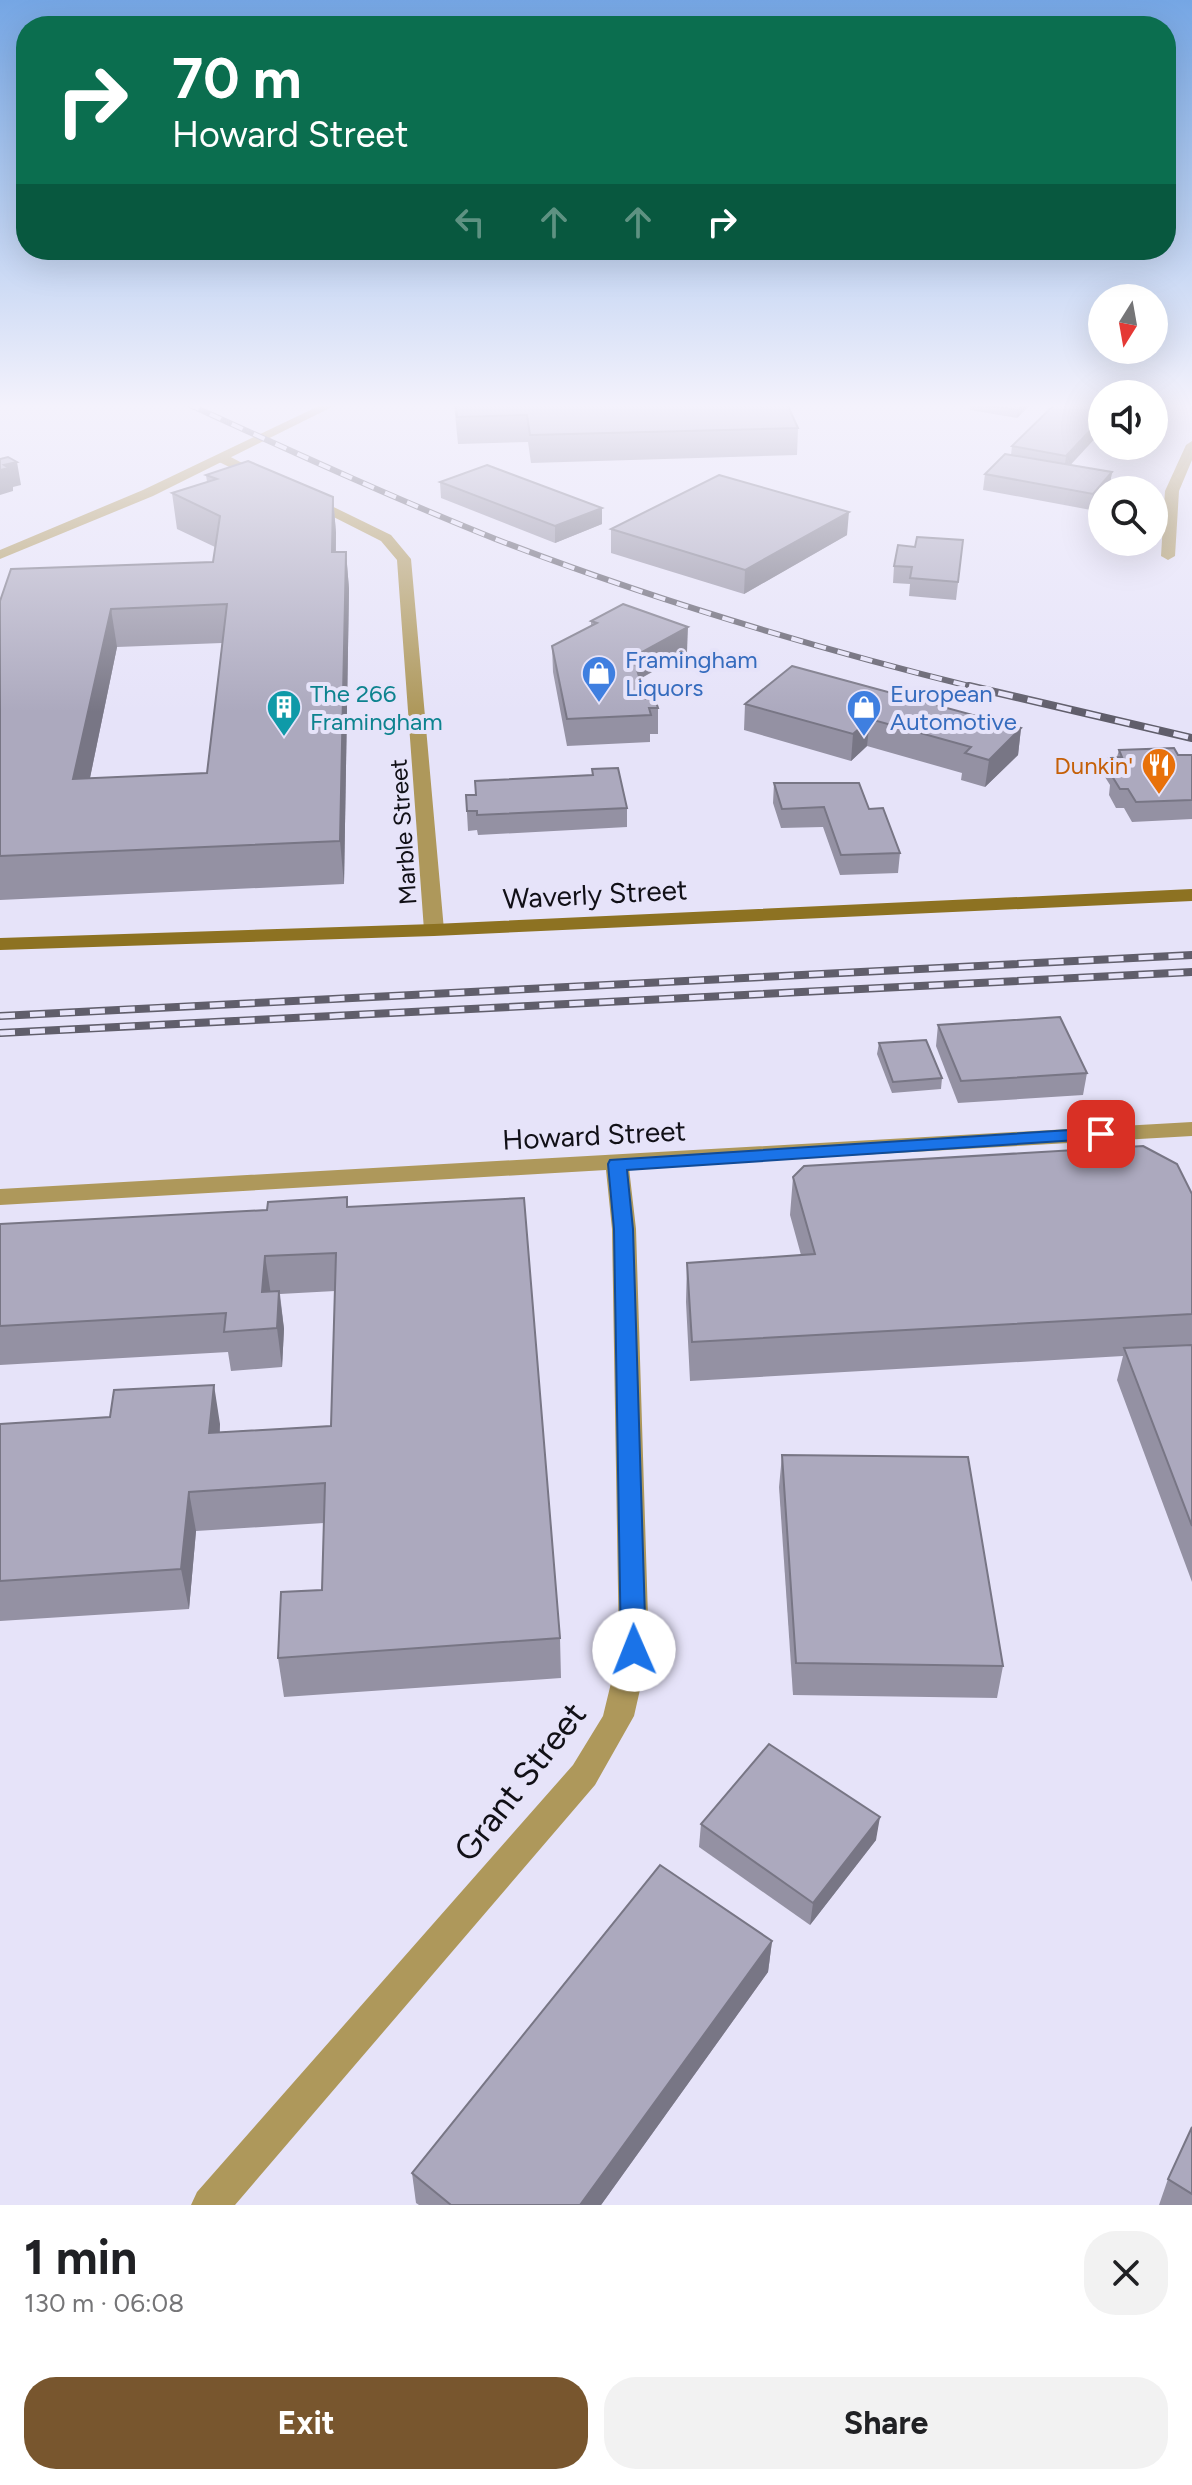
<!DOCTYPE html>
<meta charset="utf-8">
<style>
body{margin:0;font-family:Figtree,sans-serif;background:#f2f2f2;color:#202124;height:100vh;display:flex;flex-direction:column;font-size:30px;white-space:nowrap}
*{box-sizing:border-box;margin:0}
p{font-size:26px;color:#757577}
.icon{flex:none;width:44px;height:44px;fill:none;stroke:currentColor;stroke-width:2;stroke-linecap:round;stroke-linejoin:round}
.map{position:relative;height:2205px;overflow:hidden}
.details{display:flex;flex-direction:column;background:#fff;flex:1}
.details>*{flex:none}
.guide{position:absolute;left:16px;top:16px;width:1160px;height:244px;border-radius:32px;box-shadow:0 8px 32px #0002;background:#0b6e4f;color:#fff;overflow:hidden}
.needle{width:52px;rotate:191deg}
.tools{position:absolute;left:1088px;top:284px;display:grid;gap:16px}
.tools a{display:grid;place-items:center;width:80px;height:80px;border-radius:50%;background:#fff;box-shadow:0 8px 32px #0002;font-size:40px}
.pin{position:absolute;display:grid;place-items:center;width:68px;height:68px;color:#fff;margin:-34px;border-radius:16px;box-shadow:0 4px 12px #0006}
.me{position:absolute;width:88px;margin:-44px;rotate:359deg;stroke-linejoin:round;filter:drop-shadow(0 0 6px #0008)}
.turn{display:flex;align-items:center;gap:28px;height:168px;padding:0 24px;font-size:36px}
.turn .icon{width:104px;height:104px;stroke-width:2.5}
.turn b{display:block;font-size:56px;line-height:68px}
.lanes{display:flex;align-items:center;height:76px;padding:0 24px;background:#0003;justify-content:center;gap:40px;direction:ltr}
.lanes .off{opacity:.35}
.round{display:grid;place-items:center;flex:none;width:84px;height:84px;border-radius:32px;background:#f2f2f2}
.headline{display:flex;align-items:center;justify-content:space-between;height:136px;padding:0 24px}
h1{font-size:48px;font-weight:700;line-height:60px}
.primary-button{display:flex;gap:16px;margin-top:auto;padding:16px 24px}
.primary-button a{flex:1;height:92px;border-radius:32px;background:#78562e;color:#fff;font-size:32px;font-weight:700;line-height:92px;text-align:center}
.primary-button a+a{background:#f2f2f2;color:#202124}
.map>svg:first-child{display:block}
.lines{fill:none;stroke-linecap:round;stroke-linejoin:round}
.minor{fill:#ae985b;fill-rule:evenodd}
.tertiary{fill:#ae985b;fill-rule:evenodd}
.secondary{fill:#8d7222;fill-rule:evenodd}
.rail-far1-casing{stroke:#605e6b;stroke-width:6}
.rail-casing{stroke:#605e6b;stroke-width:8}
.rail-far1{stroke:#e6e3f9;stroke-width:4;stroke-dasharray:12;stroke-linecap:butt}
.rail{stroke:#e6e3f9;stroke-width:5;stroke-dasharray:15;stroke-linecap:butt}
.wall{fill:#9491a3;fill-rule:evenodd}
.shaded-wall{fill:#787685}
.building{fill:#aca9be;stroke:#787685;stroke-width:2;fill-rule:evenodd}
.route{fill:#1a73e8;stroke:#114b97;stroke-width:2}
.labels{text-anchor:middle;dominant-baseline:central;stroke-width:8;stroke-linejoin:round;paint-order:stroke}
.far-shop-label{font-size:24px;fill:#366cbe;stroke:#e6e3f9;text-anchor:start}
.far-culture-label{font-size:24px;fill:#0d838f;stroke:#e6e3f9;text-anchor:start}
.far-food-label{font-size:24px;fill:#c56008;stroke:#e6e3f9;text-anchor:end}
.far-street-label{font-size:24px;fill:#111017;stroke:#e6e3f9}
.street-label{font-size:28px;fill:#111017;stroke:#e6e3f9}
.near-street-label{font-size:34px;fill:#111017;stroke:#e6e3f9}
</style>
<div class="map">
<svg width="1192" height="2205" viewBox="0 0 1192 2205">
<rect width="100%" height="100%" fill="#e6e3f9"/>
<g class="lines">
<g class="minor">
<polygon points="1192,441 1192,460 1179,491 1175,556 1168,560 1161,556 1165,491 1186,445"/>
<polygon points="217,455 227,455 268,477 256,480 217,461"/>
<polygon points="307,494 391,535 411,559 444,930 441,934 427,934 424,930 397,560 381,541 302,501 300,498"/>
</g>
<g class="tertiary">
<polygon points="323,404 338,404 153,496 0,559 0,550 143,490"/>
<polygon points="1192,1122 1192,1136 629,1168 636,1229 649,1650 634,1716 595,1785 235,2205 191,2205 197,2192 573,1765 603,1716 619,1650 612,1229 606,1170 0,1205 0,1189"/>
</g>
<polygon class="secondary" points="1192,889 1192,901 434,936 0,950 0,938 434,924"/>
<g class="rail-far1-casing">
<path id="rail-far1" d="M 188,404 C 291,451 393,498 498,540 C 654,600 815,648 977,688"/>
</g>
<g class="rail-casing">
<g id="rail">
<polyline points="969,686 1192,738"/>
<polyline points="0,1016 1192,955"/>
<polyline points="0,1033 1192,972"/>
</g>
</g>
<use href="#rail-far1" class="rail-far1"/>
<use href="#rail" class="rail"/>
</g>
<g class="wall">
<polygon points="454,404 787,404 798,428 797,455 531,463 528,442 458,444"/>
<polygon points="971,404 1031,404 1017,418 970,410"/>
<polygon points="1055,404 1070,465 1112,472 1109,489 1108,490 1102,490 1102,497 1091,510 983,490 985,474 1011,455 1012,446"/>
<path d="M 206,475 L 333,497 L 336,533 L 336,552 L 346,552 L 349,589 L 344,884 L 0,900 L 0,601 L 213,562 L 215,547 L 177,529 L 172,493 L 207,482 ZM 222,643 L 207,773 L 90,778 L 117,647 Z"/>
<polygon points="440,482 602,524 555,543 441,498"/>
<polygon points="611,529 847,535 744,594 611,553"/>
<polygon points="963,540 956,600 909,596 910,584 893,583 894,566 915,547"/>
<polygon points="591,621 687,652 640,679 646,699 658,708 658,734 650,734 650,742 567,746 553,672 552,646 591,627"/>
<polygon points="745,704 1021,728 1018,755 985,787 961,780 962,773 867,746 851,761 744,730"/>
<polygon points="1119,750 1178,755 1192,755 1192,819 1132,822 1124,808 1116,808 1109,795 1110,785 1105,777 1109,758 1117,757"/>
<polygon points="592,769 627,808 627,827 478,835 477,830 468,831 466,795 476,795 592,776"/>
<polygon points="774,783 869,809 900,853 898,873 840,875 823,827 781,828 773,803"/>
<polygon points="938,1025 1087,1073 1083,1095 958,1103 936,1046"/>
<polygon points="879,1043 942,1078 941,1089 892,1093 877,1054"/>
<polygon points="793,1177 1192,1194 1192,1582 1117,1380 1123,1356 690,1381 686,1302 687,1263 801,1255 790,1215"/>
<polygon points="347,1197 348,1207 560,1638 561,1678 284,1697 278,1658 322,1590 324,1523 196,1531 189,1609 0,1621 0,1424 220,1424 220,1432 331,1426 335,1291 280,1294 284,1329 282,1367 231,1371 228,1352 0,1365 0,1224 267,1210"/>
<polygon points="782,1455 1003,1666 997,1698 793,1695 779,1487"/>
<polygon points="701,1824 876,1840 810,1925 699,1847"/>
<polygon points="772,1941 768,1972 601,2205 419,2205 416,2203 412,2173"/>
<polygon points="1192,2127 1192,2205 1159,2205 1168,2179"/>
</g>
<g class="shaded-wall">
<polygon points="1024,404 1031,404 1017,418 1018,410"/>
<polygon points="1102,418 1102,431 1064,472 1066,456"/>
<polygon points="17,462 21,485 13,487 13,491 0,495 0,470 4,465"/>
<polygon points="1112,472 1109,489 1108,490 1102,490 1102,497 1091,510 1093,494"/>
<polygon points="333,497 336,533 335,589 332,552"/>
<polygon points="602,508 602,524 555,543 555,526"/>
<polygon points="849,512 847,535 744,594 745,570"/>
<polygon points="346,552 349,589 344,884 340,841"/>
<polygon points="111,609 117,647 81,821 73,779"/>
<polygon points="688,627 687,652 632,683 633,657"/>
<polygon points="870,719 867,746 851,761 853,734"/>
<polygon points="1021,728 1018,755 985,787 989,760"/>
<polygon points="265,1256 271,1295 268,1331 262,1292"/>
<polygon points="279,1291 284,1329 282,1367 277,1328"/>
<polygon points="214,1385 220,1424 216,1472 209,1433"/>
<polygon points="189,1492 196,1531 189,1609 181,1569"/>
<polygon points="880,1817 876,1840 810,1925 813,1903"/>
<polygon points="772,1941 768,1972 601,2205 580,2205"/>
</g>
<g class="building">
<polygon points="456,404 787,404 798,428 530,435 527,415 457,417"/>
<polygon points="979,404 1024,404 1018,410"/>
<polygon points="1055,404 1102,404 1102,418 1066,456 1012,446"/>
<polygon points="1005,454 1112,472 1093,494 985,474"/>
<polygon points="8,457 17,462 4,465 9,468 0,470 0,459"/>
<path d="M 248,461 L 333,497 L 332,552 L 346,552 L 340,841 L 0,856 L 0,601 L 11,569 L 213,562 L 220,516 L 172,493 L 217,479 L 206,475 ZM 227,604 L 207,773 L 73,779 L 111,609 Z"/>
<polygon points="487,465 602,508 555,526 440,482"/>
<polygon points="719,475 849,512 745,570 611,529"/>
<polygon points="917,537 963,540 958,582 910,578 912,567 894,566 898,545 915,547"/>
<polygon points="623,604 688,627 633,657 646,699 655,699 658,708 649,708 651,715 567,719 552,646 597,623 591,621"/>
<polygon points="792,666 1021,728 989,760 965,753 971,747 870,719 853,734 745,704"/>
<polygon points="1174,748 1178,755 1192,755 1192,800 1136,802 1128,789 1120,789 1112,776 1119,775 1109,758 1122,757 1119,750"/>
<polygon points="618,768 627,808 477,815 477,811 467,811 466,795 476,795 475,781 593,775 592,769"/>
<polygon points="774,783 859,783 869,809 883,808 900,853 841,855 824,807 782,809"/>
<polygon points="1060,1017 1087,1073 961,1081 938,1025"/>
<polygon points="926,1040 942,1078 893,1082 879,1043"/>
<polygon points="1143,1146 1177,1164 1192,1194 1192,1314 692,1342 687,1263 815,1254 793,1177 804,1166"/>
<polygon points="347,1197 347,1207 524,1198 560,1638 278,1658 281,1592 322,1590 325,1483 189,1492 181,1569 0,1581 0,1424 110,1417 114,1390 214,1385 209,1433 331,1426 336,1253 265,1256 262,1292 279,1291 277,1328 224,1332 226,1313 0,1326 0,1224 267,1210 268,1202"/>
<polygon points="1192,1345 1192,1526 1124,1348"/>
<polygon points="782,1455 968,1457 1003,1666 796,1663"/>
<polygon points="769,1744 880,1817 813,1903 701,1824"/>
<polygon points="660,1865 772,1941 580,2205 451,2205 412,2173"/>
<polygon points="1192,2127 1192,2194 1168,2179"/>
</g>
<linearGradient id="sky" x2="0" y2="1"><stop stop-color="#75a6e4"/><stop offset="0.57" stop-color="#f4f2fc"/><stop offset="1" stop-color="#f4f2fc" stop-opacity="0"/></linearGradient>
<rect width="1192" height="712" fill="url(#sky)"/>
<polygon class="route" points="1101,1128 1110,1134 1108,1138 627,1170 633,1229 646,1650 642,1657 634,1660 625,1657 621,1650 614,1229 608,1164 610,1160"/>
<defs>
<g id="shop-pin" transform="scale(1.8)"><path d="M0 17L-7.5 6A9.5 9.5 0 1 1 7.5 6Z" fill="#3f7fe0" stroke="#e6e3f9"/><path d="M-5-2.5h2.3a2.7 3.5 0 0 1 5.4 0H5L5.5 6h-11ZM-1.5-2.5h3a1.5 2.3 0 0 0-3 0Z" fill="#fff"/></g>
<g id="building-pin" transform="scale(1.8)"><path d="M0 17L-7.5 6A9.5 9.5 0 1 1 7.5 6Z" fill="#0f9aa8" stroke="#e6e3f9"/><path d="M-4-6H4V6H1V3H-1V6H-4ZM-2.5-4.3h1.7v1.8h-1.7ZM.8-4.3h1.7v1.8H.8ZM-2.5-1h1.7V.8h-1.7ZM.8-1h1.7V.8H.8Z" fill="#fff"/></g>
<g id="restaurant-pin" transform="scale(1.8)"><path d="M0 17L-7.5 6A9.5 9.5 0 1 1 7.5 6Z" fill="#e8710a" stroke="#e6e3f9"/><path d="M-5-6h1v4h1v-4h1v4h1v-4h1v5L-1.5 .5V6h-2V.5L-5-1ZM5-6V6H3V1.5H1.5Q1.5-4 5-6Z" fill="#fff"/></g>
</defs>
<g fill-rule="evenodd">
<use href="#shop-pin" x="599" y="673"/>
<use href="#building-pin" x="284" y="707"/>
<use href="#shop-pin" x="864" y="707"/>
<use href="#restaurant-pin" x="1159" y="765"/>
</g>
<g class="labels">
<g class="far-shop-label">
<text x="625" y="659">Framingham<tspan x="625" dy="28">Liquors</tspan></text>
<text x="890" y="693">European<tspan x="890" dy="28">Automotive</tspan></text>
</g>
<g class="far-culture-label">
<text x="310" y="693">The 266<tspan x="310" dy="28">Framingham</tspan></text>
</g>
<g class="far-food-label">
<text x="1133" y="765">Dunkin'</text>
</g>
<g class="far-street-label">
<text transform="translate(403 832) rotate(-94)">Marble Street</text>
</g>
<g class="street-label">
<text transform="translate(595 894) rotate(-3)">Waverly Street</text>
<text transform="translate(594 1135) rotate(-3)">Howard Street</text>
</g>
<g class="near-street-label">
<text transform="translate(520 1782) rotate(-52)">Grant Street</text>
</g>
</g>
</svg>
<div class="tools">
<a><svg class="needle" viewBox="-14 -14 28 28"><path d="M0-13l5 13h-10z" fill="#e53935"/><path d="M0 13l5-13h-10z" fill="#757577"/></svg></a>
<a><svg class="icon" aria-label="sound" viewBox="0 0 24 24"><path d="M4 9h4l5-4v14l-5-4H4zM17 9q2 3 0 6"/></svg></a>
<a><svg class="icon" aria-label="search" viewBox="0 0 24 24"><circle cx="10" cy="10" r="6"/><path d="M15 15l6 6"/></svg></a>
</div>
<div class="pin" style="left:1101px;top:1134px;background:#d93025"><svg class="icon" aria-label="arrive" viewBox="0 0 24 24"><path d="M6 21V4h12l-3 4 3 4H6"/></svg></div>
<svg class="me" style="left:634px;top:1650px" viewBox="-20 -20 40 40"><circle r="19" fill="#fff"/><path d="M0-13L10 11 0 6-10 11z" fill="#1a73e8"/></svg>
<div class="guide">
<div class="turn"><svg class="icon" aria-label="right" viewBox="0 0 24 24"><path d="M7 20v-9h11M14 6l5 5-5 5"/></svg><div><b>70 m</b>Howard Street</div></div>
<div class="lanes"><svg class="icon off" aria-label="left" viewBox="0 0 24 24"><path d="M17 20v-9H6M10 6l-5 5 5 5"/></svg><svg class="icon off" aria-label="ahead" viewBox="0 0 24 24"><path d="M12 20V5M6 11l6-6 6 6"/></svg><svg class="icon off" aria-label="ahead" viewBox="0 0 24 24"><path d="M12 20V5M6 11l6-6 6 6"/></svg><svg class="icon" aria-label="right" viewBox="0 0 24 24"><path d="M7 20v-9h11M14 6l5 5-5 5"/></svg></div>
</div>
</div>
<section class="details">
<div class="headline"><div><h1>1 min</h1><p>130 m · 06:08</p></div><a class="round"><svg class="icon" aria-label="close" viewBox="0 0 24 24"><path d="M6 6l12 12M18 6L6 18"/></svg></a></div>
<div class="primary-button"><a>Exit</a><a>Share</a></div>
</section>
